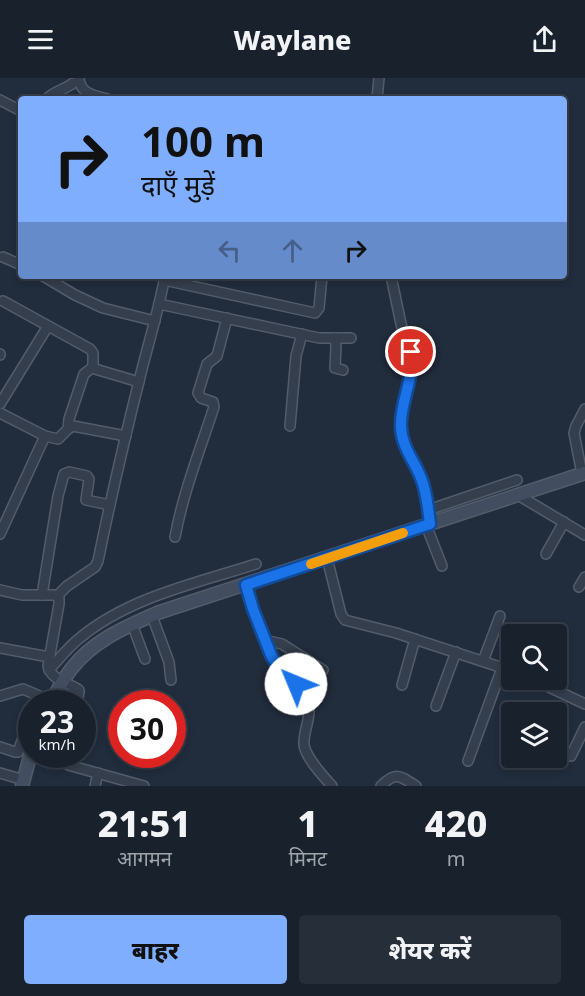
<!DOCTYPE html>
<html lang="hi">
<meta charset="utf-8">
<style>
body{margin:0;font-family:"Noto Sans","Noto Sans Devanagari",sans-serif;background:#262e39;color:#f1f3f6;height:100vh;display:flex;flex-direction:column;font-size:22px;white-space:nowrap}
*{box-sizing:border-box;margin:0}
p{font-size:20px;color:#9fa3aa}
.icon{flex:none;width:33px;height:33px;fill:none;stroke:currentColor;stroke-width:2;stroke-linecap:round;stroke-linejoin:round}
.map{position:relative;height:708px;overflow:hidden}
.details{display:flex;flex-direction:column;background:#19212d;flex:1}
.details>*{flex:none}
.guide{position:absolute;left:18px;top:18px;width:549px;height:183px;border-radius:6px;box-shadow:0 3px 9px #0003,0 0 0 2px #373e49;background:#7faefe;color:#111;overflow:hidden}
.tools{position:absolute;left:501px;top:546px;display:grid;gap:12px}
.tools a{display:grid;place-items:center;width:66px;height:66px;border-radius:6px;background:#19212d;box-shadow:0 3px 9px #0003,0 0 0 2px #373e49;font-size:30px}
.speed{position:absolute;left:18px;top:612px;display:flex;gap:12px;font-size:30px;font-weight:700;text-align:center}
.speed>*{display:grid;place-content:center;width:78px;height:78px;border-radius:50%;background:#19212d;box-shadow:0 3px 9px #0003,0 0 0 2px #373e49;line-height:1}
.speed small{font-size:15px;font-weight:400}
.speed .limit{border:9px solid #d22;background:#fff;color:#111}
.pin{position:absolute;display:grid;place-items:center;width:51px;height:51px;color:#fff;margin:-26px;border:3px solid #fff;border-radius:50%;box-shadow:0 2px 6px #0007}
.me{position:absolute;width:66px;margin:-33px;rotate:315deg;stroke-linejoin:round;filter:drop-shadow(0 0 4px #0008)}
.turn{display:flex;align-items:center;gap:21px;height:126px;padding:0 24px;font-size:27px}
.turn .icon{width:78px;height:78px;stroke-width:2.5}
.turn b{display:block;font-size:42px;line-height:51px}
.lanes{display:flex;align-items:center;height:57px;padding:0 24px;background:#0003;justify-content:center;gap:30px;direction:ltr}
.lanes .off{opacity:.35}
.eta{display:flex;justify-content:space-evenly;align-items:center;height:102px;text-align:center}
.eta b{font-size:36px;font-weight:800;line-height:42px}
.action{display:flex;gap:12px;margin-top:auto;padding:12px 24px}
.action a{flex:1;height:69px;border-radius:6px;background:#7faefe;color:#111;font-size:24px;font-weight:800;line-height:69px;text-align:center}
.action a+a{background:#262e39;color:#f1f3f6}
header{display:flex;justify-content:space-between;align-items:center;height:78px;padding:0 24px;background:#19212d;font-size:27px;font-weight:800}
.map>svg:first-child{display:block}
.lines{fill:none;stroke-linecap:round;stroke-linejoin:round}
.street-casing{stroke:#535c6a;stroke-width:12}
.secondary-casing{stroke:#535c6a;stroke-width:15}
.street{stroke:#353e4c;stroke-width:9}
.secondary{stroke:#424d5f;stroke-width:12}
.route-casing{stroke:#114b97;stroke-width:15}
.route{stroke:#1a73e8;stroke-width:10}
.slow{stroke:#f59e0b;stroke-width:10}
</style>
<header><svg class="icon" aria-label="menu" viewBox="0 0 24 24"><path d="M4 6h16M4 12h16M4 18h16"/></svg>Waylane<svg class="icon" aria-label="share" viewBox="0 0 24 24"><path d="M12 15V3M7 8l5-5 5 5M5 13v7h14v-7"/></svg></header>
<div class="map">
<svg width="585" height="708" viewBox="0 0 585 708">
<rect width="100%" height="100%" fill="#212c3c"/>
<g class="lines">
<g class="street-casing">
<g id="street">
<path d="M 79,0 C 80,16 95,18 108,21"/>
<path d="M 47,21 C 53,13 65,12 73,5"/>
<polyline points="377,21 379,0"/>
<polyline points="0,22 21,33"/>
<polyline points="3,179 21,187"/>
<polyline points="43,198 75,217 103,230 155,243"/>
<polyline points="391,198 401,246 412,279 410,299 402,337 401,352 406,370 422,402 430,446"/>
<polyline points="164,202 315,235 319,230 322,198"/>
<polyline points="3,223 90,271 93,275 93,288 95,291 139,304"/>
<polyline points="159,226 319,260 351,260"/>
<polyline points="335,260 336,268 335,290 343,292"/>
<polyline points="0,277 0,276"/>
<polyline points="0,326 48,248"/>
<polyline points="0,335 45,358 0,456"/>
<polyline points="290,348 296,278 302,256"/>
<polyline points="68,351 69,341 84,296 93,289"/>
<polyline points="45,358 58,361 68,351 73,348 126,358"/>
<polyline points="582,396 574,355 576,348 585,331"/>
<polyline points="518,417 585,457"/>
<polyline points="428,432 517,402"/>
<polyline points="426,447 442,488"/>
<path d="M 175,459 C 183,415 200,372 214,329 L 213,324 L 201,320 L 198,315 L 207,286 L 217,278 L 227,240"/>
<polyline points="546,476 564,444"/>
<polyline points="327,480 341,536 345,542 396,555 512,593"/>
<path d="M 246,507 C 254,535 262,564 277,588 C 281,595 293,598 295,603 C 297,606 293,614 293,617 L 309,633 C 309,644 303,656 304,667 C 306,680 323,698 332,708"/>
<polyline points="579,509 585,499"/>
<path d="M 0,512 L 22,517 L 54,517 L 59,520 L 59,526 L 48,588 C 52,603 68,604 79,612 L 79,614 L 77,626"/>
<polyline points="42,517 58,418 64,396 69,394 87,398 89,401 86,422 110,427"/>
<path d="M 57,518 L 67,508 L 95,489 L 98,483 C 111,419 126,355 142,291 C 150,260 159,230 165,198"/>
<polyline points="152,538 169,584 171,602"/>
<polyline points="132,546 145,581"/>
<polyline points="264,562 282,566 323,592"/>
<polyline points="0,570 49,579"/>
<polyline points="483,583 500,538"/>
<path d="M 49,592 C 59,581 69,568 81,559 C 130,519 197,505 256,486"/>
<polyline points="534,602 585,626"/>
<polyline points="402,607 415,561"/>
<polyline points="0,618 23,611 51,623"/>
<polyline points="436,628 456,574"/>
<polyline points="0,669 15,674 18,674 32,634"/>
<polyline points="68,676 67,684 68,687 144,708"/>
<polyline points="571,678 585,649"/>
<polyline points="468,683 502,590"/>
<polyline points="0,695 24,702"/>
<polyline points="95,708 98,695"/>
<path d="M 381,708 C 396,693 400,698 416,708"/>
</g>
</g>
<g class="secondary-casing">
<g id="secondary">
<path d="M 49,626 C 57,614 63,601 72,590 C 94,562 126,549 157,535 L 585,395"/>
<polyline points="22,708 32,671"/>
</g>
</g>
<use href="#street" class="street"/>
<use href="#secondary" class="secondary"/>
</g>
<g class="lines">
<g class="route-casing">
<path id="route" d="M 296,606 L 295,602 L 279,591 L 271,577 L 253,531 L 246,507 L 430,446 C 428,431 427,414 421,400 C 414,382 401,368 401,348 C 400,323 415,300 411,274"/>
</g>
<use href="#route" class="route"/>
<polyline class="slow" points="311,486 403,455"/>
</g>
</svg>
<div class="tools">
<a><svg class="icon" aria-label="search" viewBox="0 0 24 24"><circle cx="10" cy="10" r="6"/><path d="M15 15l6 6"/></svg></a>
<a><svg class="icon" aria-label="layers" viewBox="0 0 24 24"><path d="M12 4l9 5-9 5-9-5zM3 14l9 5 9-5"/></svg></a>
</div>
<div class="speed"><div>23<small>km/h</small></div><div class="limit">30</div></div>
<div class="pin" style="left:411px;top:274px;background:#d93025"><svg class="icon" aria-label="arrive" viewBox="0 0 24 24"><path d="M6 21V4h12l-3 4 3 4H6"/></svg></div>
<svg class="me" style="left:296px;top:606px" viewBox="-20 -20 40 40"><circle r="19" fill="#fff"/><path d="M0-13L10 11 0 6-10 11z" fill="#1a73e8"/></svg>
<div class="guide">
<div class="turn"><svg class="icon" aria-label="right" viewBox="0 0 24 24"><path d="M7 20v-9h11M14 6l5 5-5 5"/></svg><div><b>100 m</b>दाएँ मुड़ें</div></div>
<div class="lanes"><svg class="icon off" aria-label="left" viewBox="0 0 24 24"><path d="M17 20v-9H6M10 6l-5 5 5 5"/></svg><svg class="icon off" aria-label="ahead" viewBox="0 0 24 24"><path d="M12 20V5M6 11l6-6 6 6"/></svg><svg class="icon" aria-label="right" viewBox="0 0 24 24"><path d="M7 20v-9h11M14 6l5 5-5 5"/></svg></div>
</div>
</div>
<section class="details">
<div class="eta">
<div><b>21:51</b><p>आगमन</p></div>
<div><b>1</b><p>मिनट</p></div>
<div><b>420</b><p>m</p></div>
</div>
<div class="action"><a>बाहर</a><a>शेयर करें</a></div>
</section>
